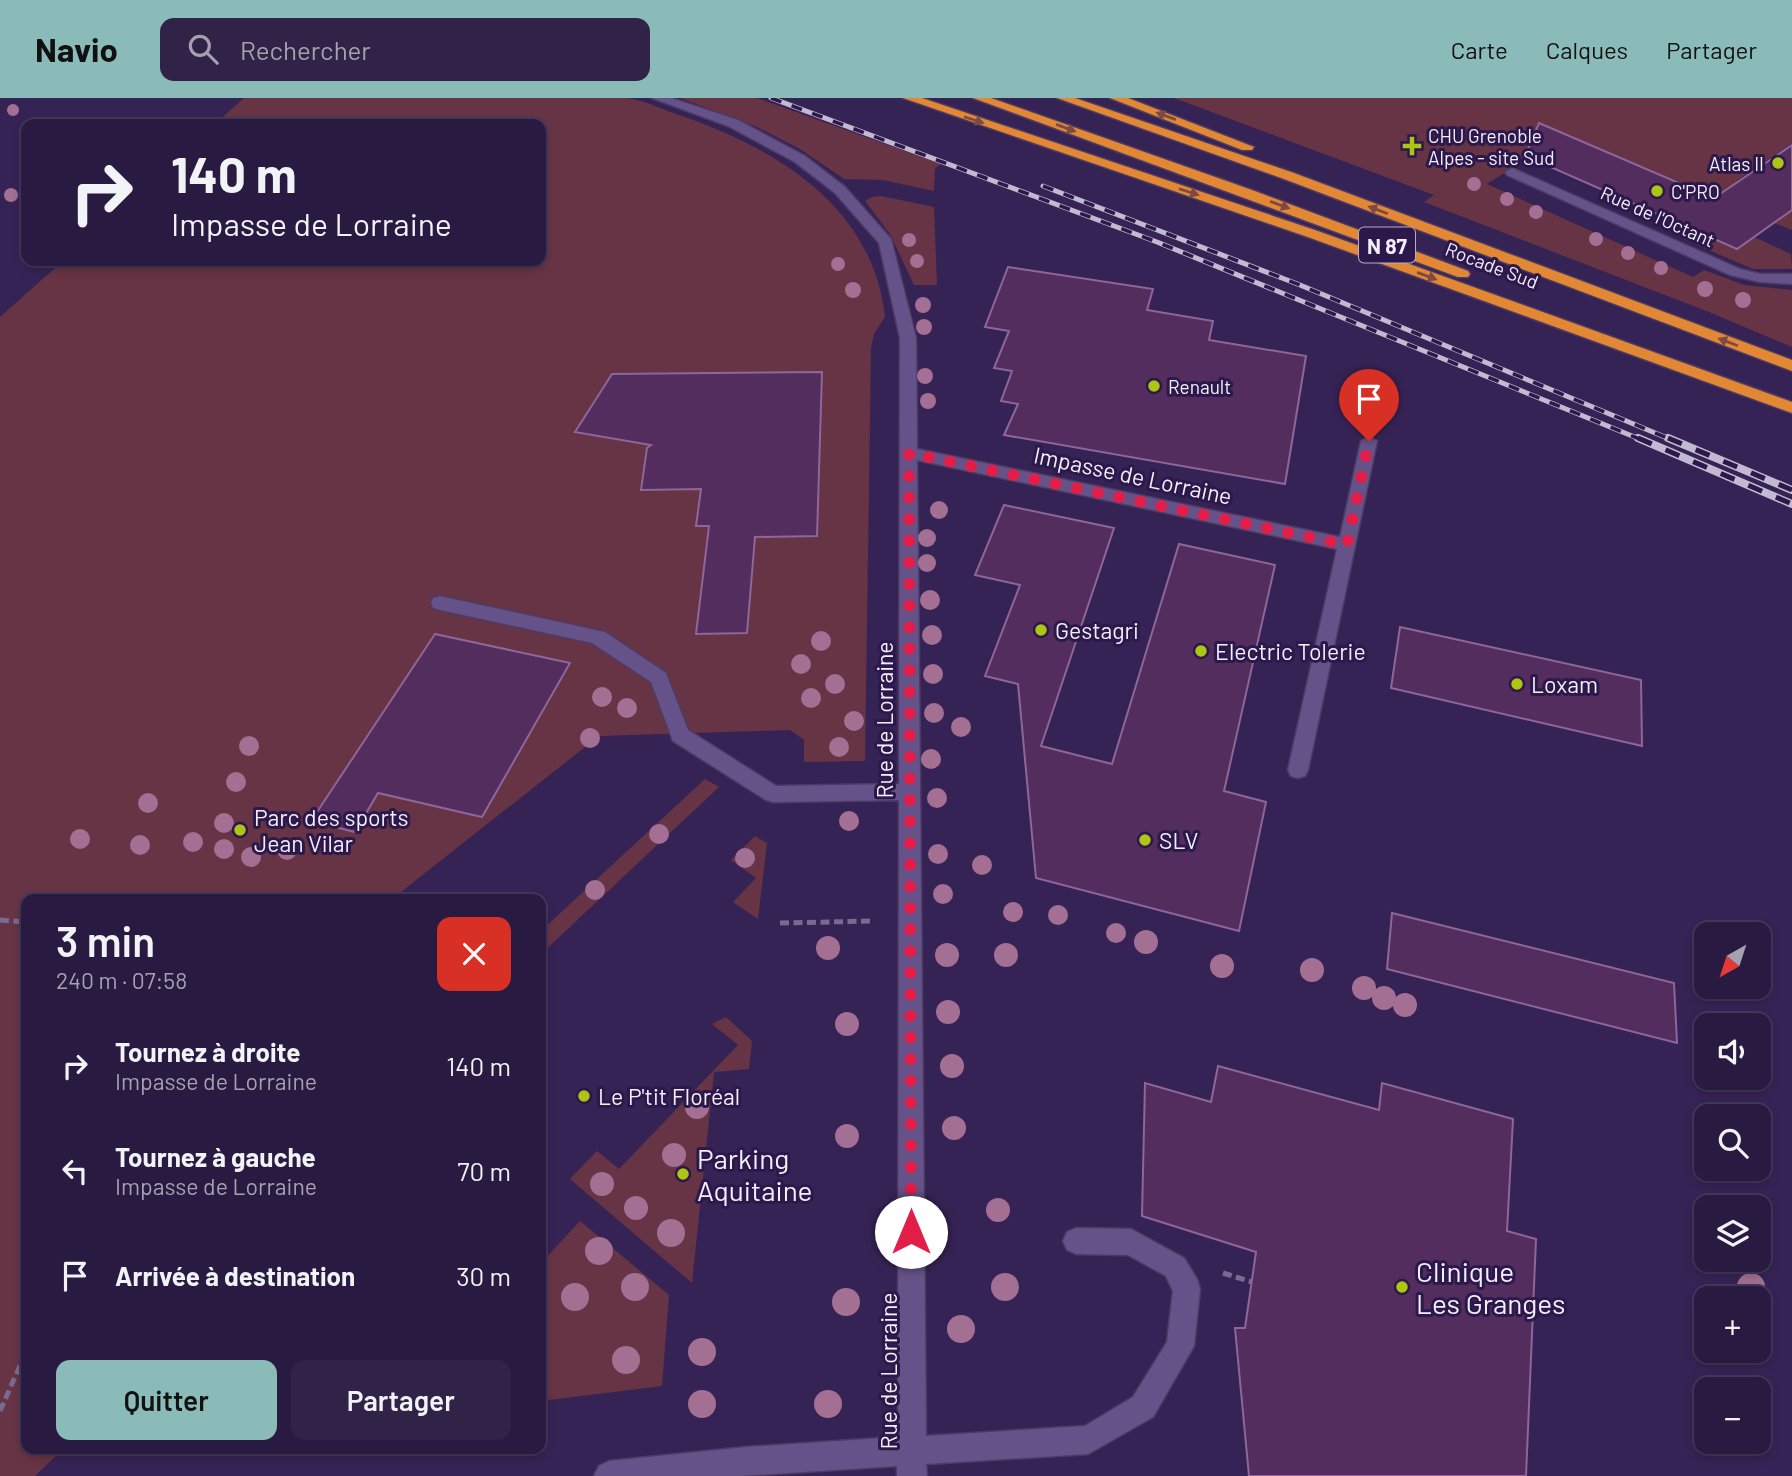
<!DOCTYPE html>
<html lang="fr">
<meta charset="utf-8">
<style>
body{margin:0;font-family:Barlow,sans-serif;background:#302347;color:#f1f3f6;height:100vh;display:flex;flex-direction:column;font-size:26px;white-space:nowrap}
*{box-sizing:border-box;margin:0}
p{font-size:23px;color:#a5a1b1}
.icon{flex:none;width:38px;height:38px;fill:none;stroke:currentColor;stroke-width:2;stroke-linecap:round;stroke-linejoin:round}
.map{position:relative;flex:1;overflow:hidden}
.side{position:absolute;left:21px;top:796px;width:525px;height:560px;display:flex;flex-direction:column;background:#281a40;border-radius:14px;box-shadow:0 4px 10px #0003,0 0 0 2px #443859}
.side>*{flex:none}
.guide{position:absolute;left:21px;top:21px;width:525px;height:147px;border-radius:14px;box-shadow:0 4px 10px #0003,0 0 0 2px #443859;background:#281a40;color:#f1f3f6;overflow:hidden}
.needle{width:46px;rotate:219deg}
.tools{position:absolute;left:1694px;top:824px;display:grid;gap:14px}
.tools a{display:grid;place-items:center;width:77px;height:77px;border-radius:14px;background:#281a40;box-shadow:0 4px 10px #0003,0 0 0 2px #443859;font-size:35px}
.pin{position:absolute;display:grid;place-items:center;width:60px;height:60px;color:#fff;margin:-72px -30px;border-radius:50% 50% 50% 0;rotate:-45deg;box-shadow:0 0 7px #0007}
.pin .icon{rotate:45deg}
.me{position:absolute;width:77px;margin:-38px;rotate:0deg;stroke-linejoin:round;filter:drop-shadow(0 0 5px #0008)}
.turn{display:flex;align-items:center;gap:24px;height:147px;padding:0 35px;font-size:32px}
.turn .icon{width:91px;height:91px;stroke-width:2.5}
.turn b{display:block;font-size:49px;line-height:60px}
.round{display:grid;place-items:center;flex:none;width:74px;height:74px;border-radius:14px;background:#302347}
.head{display:flex;align-items:center;justify-content:space-between;height:119px;padding:0 35px}
h1{font-size:42px;font-weight:600;line-height:52px}
.cta{display:flex;gap:14px;margin-top:auto;padding:14px 35px}
.cta a{flex:1;height:80px;border-radius:14px;background:#8bbbb9;color:#111;font-size:28px;font-weight:600;line-height:80px;text-align:center}
.cta a+a{background:#302347;color:#f1f3f6}
ul{padding:0;list-style:none}
li{display:flex;align-items:center;gap:21px;height:105px;padding:0 35px}
li div{flex:1}
li b{display:block;font-size:26px}
li em{font-style:normal}
header{display:flex;align-items:center;gap:42px;box-sizing:border-box;height:98px;padding:0 35px;background:#8bbbb9;color:#111}
header strong{font-size:33px}
nav{display:flex;gap:38px;margin-inline-start:auto;font-size:24px}
.search{width:490px;height:63px;background:#302347;display:flex;align-items:center;gap:18px;box-sizing:border-box;padding:0 24px;border-radius:14px;color:#a5a1b1;font-size:26px}
.map>svg:first-child{display:block}
.green{fill:#673445}
.building{fill:#532d5d;stroke:#8e6699;stroke-width:2}
.lines{fill:none;stroke-linecap:round;stroke-linejoin:round}
.minor-casing{stroke:#4d3b64;stroke-width:3}
.highway-casing{stroke:#4d3b64;stroke-width:3}
.path{stroke:#796b90;stroke-width:5;stroke-dasharray:9 4.5;stroke-linecap:butt}
.minor{fill:#655288;fill-rule:evenodd}
.highway{fill:#e28835;fill-rule:evenodd}
.rail-far1-casing{stroke:#c2bad0;stroke-width:5}
.rail-casing{stroke:#c2bad0;stroke-width:8}
.rail-far1{stroke:#2c184a;stroke-width:3.5;stroke-dasharray:11;stroke-linecap:butt}
.rail{stroke:#2c184a;stroke-width:5;stroke-dasharray:15;stroke-linecap:butt}
.tree{fill:#a36f93}
.oneway{fill:#7e4a41}
.route{stroke:#e11d48;stroke-width:12;stroke-dasharray:0 21.6}
.poi-dot{fill:#acc613;stroke:#2c184a;stroke-width:2.5}
.labels{text-anchor:middle;dominant-baseline:central;stroke-width:6;stroke-linejoin:round;paint-order:stroke}
.far-poi-label{font-size:19px;fill:#f2eefb;stroke:#2c184a;text-anchor:start}
.far-street-label{font-size:19px;fill:#f2eefb;stroke:#2c184a}
.shield{fill:#2c184a;stroke:#b7aec6;stroke-width:2}
.shield-label{font-size:21px;font-weight:bold;fill:#f2eefb}
.street-label{font-size:23px;fill:#f2eefb;stroke:#2c184a}
.poi-label{font-size:23px;fill:#f2eefb;stroke:#2c184a;text-anchor:start}
.near-poi-label{font-size:28px;fill:#f2eefb;stroke:#2c184a;text-anchor:start}
</style>
<header>
<strong>Navio</strong>
<div class="search"><svg class="icon" aria-label="search" viewBox="0 0 24 24"><circle cx="10" cy="10" r="6"/><path d="M15 15l6 6"/></svg>Rechercher</div>
<nav><a>Carte</a><a>Calques</a><a>Partager</a></nav>
</header>
<div class="map">
<svg width="1792" height="1378" viewBox="0 0 1792 1378">
<rect width="100%" height="100%" fill="#362355"/>
<g class="green">
<path d="M 244,0 C 331,0 418,0 505,0 C 545,0 587,0 627,0 C 645,2 665,13 682,18 C 779,52 873,109 885,219 L 874,236 L 871,250 L 865,663 L 804,664 L 804,642 L 790,632 L 599,638 L 392,801 L 26,802 L 26,1351 L 63,1351 L 35,1378 L 0,1378 L 0,219 L 63,163 L 541,163 L 541,26 L 215,26 Z"/>
<polygon points="680,0 757,0 941,66 935,70 934,93 883,82 844,81 800,51 757,29"/>
<polygon points="1174,0 1792,0 1792,45 1736,83 1792,107 1792,132 1774,125 1754,139 1791,156 1792,171 1753,171 1683,141 1734,107 1567,36 1487,86 1693,179 1704,172 1744,187 1792,192 1792,249 1709,214 1424,104 1434,97"/>
<polygon points="881,98 934,109 937,187 914,187 890,136 865,103 872,99"/>
<polygon points="705,681 719,689 541,856 541,833"/>
<polygon points="755,738 767,745 758,821 733,804 756,780 731,762"/>
<polygon points="726,919 752,943 749,971 714,974 692,1185 570,1081 597,1053 619,1071 738,947 712,926"/>
<polygon points="580,1123 669,1197 662,1288 541,1303 541,1165"/>
</g>
<g class="building">
<polygon points="1539,25 1714,100 1792,47 1792,112 1737,151 1530,60 1526,56"/>
<polygon points="1008,169 1153,191 1147,212 1213,223 1209,242 1306,258 1285,386 1004,337 1018,306 1001,303 1012,273 994,270 1009,233 985,229"/>
<polygon points="822,274 817,438 755,439 747,535 696,536 709,428 696,428 701,391 641,392 647,350 651,347 575,334 612,276"/>
<polygon points="1004,407 1114,430 1041,648 1112,666 1179,446 1275,467 1224,693 1266,704 1239,833 1036,780 1018,586 985,578 1020,487 975,477"/>
<polygon points="1400,529 1641,582 1642,648 1391,590"/>
<polygon points="435,536 570,565 482,719 378,695 355,734 311,723"/>
<polygon points="1392,815 1674,885 1677,945 1387,871"/>
<polygon points="1218,968 1379,1012 1382,985 1513,1021 1507,1133 1536,1141 1526,1378 1249,1378 1235,1230 1245,1230 1256,1154 1142,1118 1145,985 1211,1004"/>
</g>
<g class="lines">
<g class="minor-casing">
<g id="minor">
<polygon points="652,0 671,0 738,22 805,58 845,89 891,141 916,240 917,351 1340,439 1361,343 1369,338 1377,343 1308,672 1305,678 1298,680 1291,678 1288,672 1337,451 917,362 926,1338 1085,1328 1133,1299 1167,1244 1173,1193 1166,1178 1128,1157 1076,1156 1067,1152 1063,1143 1067,1134 1076,1130 1131,1131 1184,1160 1197,1181 1200,1191 1194,1248 1153,1319 1088,1356 926,1366 927,1378 897,1378 897,1368 741,1378 594,1378 599,1368 609,1363 746,1349 898,1339 899,702 773,704 766,702 673,643 651,584 592,545 440,512 433,510 431,505 433,500 440,498 605,534 666,575 688,632 776,688 899,686 900,240 879,145 835,95 795,64 728,28"/>
<polygon points="1512,70 1740,171 1760,176 1792,176 1792,186 1760,184 1730,177 1507,77 1505,74"/>
</g>
</g>
<g class="highway-casing">
<g id="highway">
<polygon points="903,0 922,0 1315,132 1792,304 1792,315 1305,138"/>
<polygon points="973,0 991,0 1252,92 1468,173 1470,176 1468,179 1458,179"/>
<polygon points="1057,0 1075,0 1294,75 1792,262 1792,273 1284,81"/>
<polygon points="1110,0 1128,0 1254,49 1252,52 1242,52"/>
</g>
</g>
<g class="path">
<polyline points="0,822 26,824"/>
<polyline points="780,825 873,823"/>
<polyline points="1223,1175 1252,1184"/>
<polyline points="0,1313 26,1254"/>
</g>
<use href="#minor" class="minor"/>
<use href="#highway" class="highway"/>
<g class="rail-far1-casing">
<g id="rail-far1">
<polyline points="771,0 1157,144 1642,342"/>
<polyline points="1043,88 1300,187 1672,342"/>
</g>
</g>
<g class="rail-casing">
<g id="rail">
<polyline points="1638,340 1792,406"/>
<polyline points="1668,340 1792,392"/>
</g>
</g>
<use href="#rail-far1" class="rail-far1"/>
<use href="#rail" class="rail"/>
</g>
<g class="tree">
<circle cx="13" cy="12" r="6"/>
<circle cx="1474" cy="86" r="7"/>
<circle cx="11" cy="97" r="7"/>
<circle cx="1507" cy="101" r="7"/>
<circle cx="1536" cy="114" r="7"/>
<circle cx="1596" cy="141" r="7"/>
<circle cx="909" cy="142" r="7"/>
<circle cx="1628" cy="155" r="7"/>
<circle cx="917" cy="163" r="7"/>
<circle cx="838" cy="166" r="7"/>
<circle cx="1661" cy="170" r="7"/>
<circle cx="1705" cy="191" r="8"/>
<circle cx="853" cy="192" r="8"/>
<circle cx="1743" cy="202" r="8"/>
<circle cx="923" cy="207" r="8"/>
<circle cx="924" cy="229" r="8"/>
<circle cx="925" cy="278" r="8"/>
<circle cx="928" cy="303" r="8"/>
<circle cx="939" cy="412" r="9"/>
<circle cx="927" cy="440" r="9"/>
<circle cx="927" cy="465" r="9"/>
<circle cx="930" cy="502" r="10"/>
<circle cx="932" cy="537" r="10"/>
<circle cx="821" cy="543" r="10"/>
<circle cx="801" cy="566" r="10"/>
<circle cx="933" cy="576" r="10"/>
<circle cx="835" cy="586" r="10"/>
<circle cx="602" cy="599" r="10"/>
<circle cx="811" cy="600" r="10"/>
<circle cx="627" cy="610" r="10"/>
<circle cx="934" cy="615" r="10"/>
<circle cx="854" cy="623" r="10"/>
<circle cx="961" cy="629" r="10"/>
<circle cx="590" cy="640" r="10"/>
<circle cx="249" cy="648" r="10"/>
<circle cx="839" cy="649" r="10"/>
<circle cx="931" cy="661" r="10"/>
<circle cx="236" cy="684" r="10"/>
<circle cx="937" cy="700" r="10"/>
<circle cx="148" cy="705" r="10"/>
<circle cx="849" cy="723" r="10"/>
<circle cx="224" cy="725" r="10"/>
<circle cx="659" cy="736" r="10"/>
<circle cx="80" cy="741" r="10"/>
<circle cx="193" cy="744" r="10"/>
<circle cx="140" cy="747" r="10"/>
<circle cx="224" cy="751" r="10"/>
<circle cx="287" cy="752" r="10"/>
<circle cx="938" cy="756" r="10"/>
<circle cx="251" cy="759" r="10"/>
<circle cx="745" cy="760" r="10"/>
<circle cx="982" cy="767" r="10"/>
<circle cx="595" cy="792" r="10"/>
<circle cx="943" cy="796" r="10"/>
<circle cx="1013" cy="814" r="10"/>
<circle cx="1058" cy="817" r="10"/>
<circle cx="1116" cy="835" r="10"/>
<circle cx="1146" cy="844" r="12"/>
<circle cx="828" cy="850" r="12"/>
<circle cx="947" cy="857" r="12"/>
<circle cx="1006" cy="857" r="12"/>
<circle cx="1222" cy="868" r="12"/>
<circle cx="1312" cy="872" r="12"/>
<circle cx="1364" cy="890" r="12"/>
<circle cx="1384" cy="900" r="12"/>
<circle cx="1405" cy="907" r="12"/>
<circle cx="948" cy="914" r="12"/>
<circle cx="847" cy="926" r="12"/>
<circle cx="952" cy="968" r="12"/>
<circle cx="697" cy="1009" r="12"/>
<circle cx="954" cy="1030" r="12"/>
<circle cx="847" cy="1038" r="12"/>
<circle cx="674" cy="1057" r="12"/>
<circle cx="602" cy="1086" r="12"/>
<circle cx="636" cy="1110" r="12"/>
<circle cx="998" cy="1112" r="12"/>
<circle cx="671" cy="1135" r="14"/>
<circle cx="599" cy="1153" r="14"/>
<circle cx="635" cy="1189" r="14"/>
<circle cx="1005" cy="1189" r="14"/>
<circle cx="1751" cy="1189" r="14"/>
<circle cx="575" cy="1199" r="14"/>
<circle cx="846" cy="1204" r="14"/>
<circle cx="961" cy="1231" r="14"/>
<circle cx="702" cy="1254" r="14"/>
<circle cx="626" cy="1262" r="14"/>
<circle cx="702" cy="1306" r="14"/>
<circle cx="828" cy="1306" r="14"/>
</g>
<defs><path id="oneway-solid" d="M-6-.8H1V-3.2L6.5 0L1 3.2V.8H-6Z" transform="scale(1.75)"/></defs>
<g class="oneway">
<use href="#oneway-solid" transform="translate(1166 18) rotate(-160)"/>
<use href="#oneway-solid" transform="translate(974 22) rotate(18)"/>
<use href="#oneway-solid" transform="translate(1066 30) rotate(20)"/>
<use href="#oneway-solid" transform="translate(1189 94) rotate(18)"/>
<use href="#oneway-solid" transform="translate(1280 107) rotate(20)"/>
<use href="#oneway-solid" transform="translate(1378 112) rotate(-159)"/>
<use href="#oneway-solid" transform="translate(1427 178) rotate(20)"/>
<use href="#oneway-solid" transform="translate(1728 244) rotate(-159)"/>
</g>
<g class="lines">
<polyline class="route" points="911,1134 909,355 1347,447 1369,343"/>
</g>
<g class="poi-dot">
<path d="M1408.5 37.5h7v7h7v7h-7v7h-7v-7h-7v-7h7z"/>
<circle cx="1778" cy="65" r="7"/>
<circle cx="1657" cy="93" r="7"/>
<circle cx="1154" cy="288" r="7"/>
<circle cx="1041" cy="532" r="7"/>
<circle cx="1201" cy="553" r="7"/>
<circle cx="1517" cy="586" r="7"/>
<circle cx="240" cy="732" r="7"/>
<circle cx="1145" cy="742" r="7"/>
<circle cx="584" cy="998" r="7"/>
<circle cx="683" cy="1076" r="7"/>
<circle cx="1402" cy="1189" r="7"/>
</g>
<g class="labels">
<g class="far-poi-label">
<text x="1428" y="37">CHU Grenoble<tspan x="1428" dy="22">Alpes - site Sud</tspan></text>
<text x="1764" y="65" text-anchor="end">Atlas II</text>
<text x="1671" y="93">C'PRO</text>
<text x="1168" y="288">Renault</text>
</g>
<g class="far-street-label">
<text transform="translate(1658 118) rotate(24)">Rue de l'Octant</text>
<text transform="translate(1492 167) rotate(21)">Rocade Sud</text>
</g>
<rect class="shield" x="1359" y="129.5" width="56" height="35" rx="5"/>
<g class="shield-label">
<text x="1387" y="147">N 87</text>
</g>
<g class="street-label">
<text transform="translate(1133 377) rotate(12)">Impasse de Lorraine</text>
<text transform="translate(884 622) rotate(-90)">Rue de Lorraine</text>
<text transform="translate(888 1273) rotate(-90)">Rue de Lorraine</text>
</g>
<g class="poi-label">
<text x="1055" y="532">Gestagri</text>
<text x="1215" y="553">Electric Tolerie</text>
<text x="1531" y="586">Loxam</text>
<text x="254" y="719">Parc des sports<tspan x="254" dy="26">Jean Vilar</tspan></text>
<text x="1159" y="742">SLV</text>
<text x="598" y="998">Le P'tit Floréal</text>
</g>
<g class="near-poi-label">
<text x="697" y="1060">Parking<tspan x="697" dy="32">Aquitaine</tspan></text>
<text x="1416" y="1173">Clinique<tspan x="1416" dy="32">Les Granges</tspan></text>
</g>
</g>
</svg>
<div class="tools">
<a><svg class="needle" viewBox="-14 -14 28 28"><path d="M0-13l5 13h-10z" fill="#e53935"/><path d="M0 13l5-13h-10z" fill="#a5a1b1"/></svg></a>
<a><svg class="icon" aria-label="sound" viewBox="0 0 24 24"><path d="M4 9h4l5-4v14l-5-4H4zM17 9q2 3 0 6"/></svg></a>
<a><svg class="icon" aria-label="search" viewBox="0 0 24 24"><circle cx="10" cy="10" r="6"/><path d="M15 15l6 6"/></svg></a>
<a><svg class="icon" aria-label="layers" viewBox="0 0 24 24"><path d="M12 4l9 5-9 5-9-5zM3 14l9 5 9-5"/></svg></a>
<a>+</a>
<a>−</a>
</div>
<div class="pin" style="left:1369px;top:343px;background:#d93025"><svg class="icon" aria-label="arrive" viewBox="0 0 24 24"><path d="M6 21V4h12l-3 4 3 4H6"/></svg></div>
<svg class="me" style="left:911px;top:1134px" viewBox="-20 -20 40 40"><circle r="19" fill="#fff"/><path d="M0-13L10 11 0 6-10 11z" fill="#e11d48"/></svg>
<div class="guide">
<div class="turn"><svg class="icon" aria-label="right" viewBox="0 0 24 24"><path d="M7 20v-9h11M14 6l5 5-5 5"/></svg><div><b>140 m</b>Impasse de Lorraine</div></div>
</div>
<section class="side">
<div class="head"><div><h1>3 min</h1><p>240 m · 07:58</p></div><a class="round" style="background:#d93025;color:#fff"><svg class="icon" aria-label="close" viewBox="0 0 24 24"><path d="M6 6l12 12M18 6L6 18"/></svg></a></div>
<ul>
<li><svg class="icon" aria-label="right" viewBox="0 0 24 24"><path d="M7 20v-9h11M14 6l5 5-5 5"/></svg><div><b>Tournez à droite</b><p>Impasse de Lorraine</p></div><em>140 m</em></li>
<li><svg class="icon" aria-label="left" viewBox="0 0 24 24"><path d="M17 20v-9H6M10 6l-5 5 5 5"/></svg><div><b>Tournez à gauche</b><p>Impasse de Lorraine</p></div><em>70 m</em></li>
<li><svg class="icon" aria-label="arrive" viewBox="0 0 24 24"><path d="M6 21V4h12l-3 4 3 4H6"/></svg><div><b>Arrivée à destination</b></div><em>30 m</em></li>
</ul>
<div class="cta"><a>Quitter</a><a>Partager</a></div>
</section>
</div>
